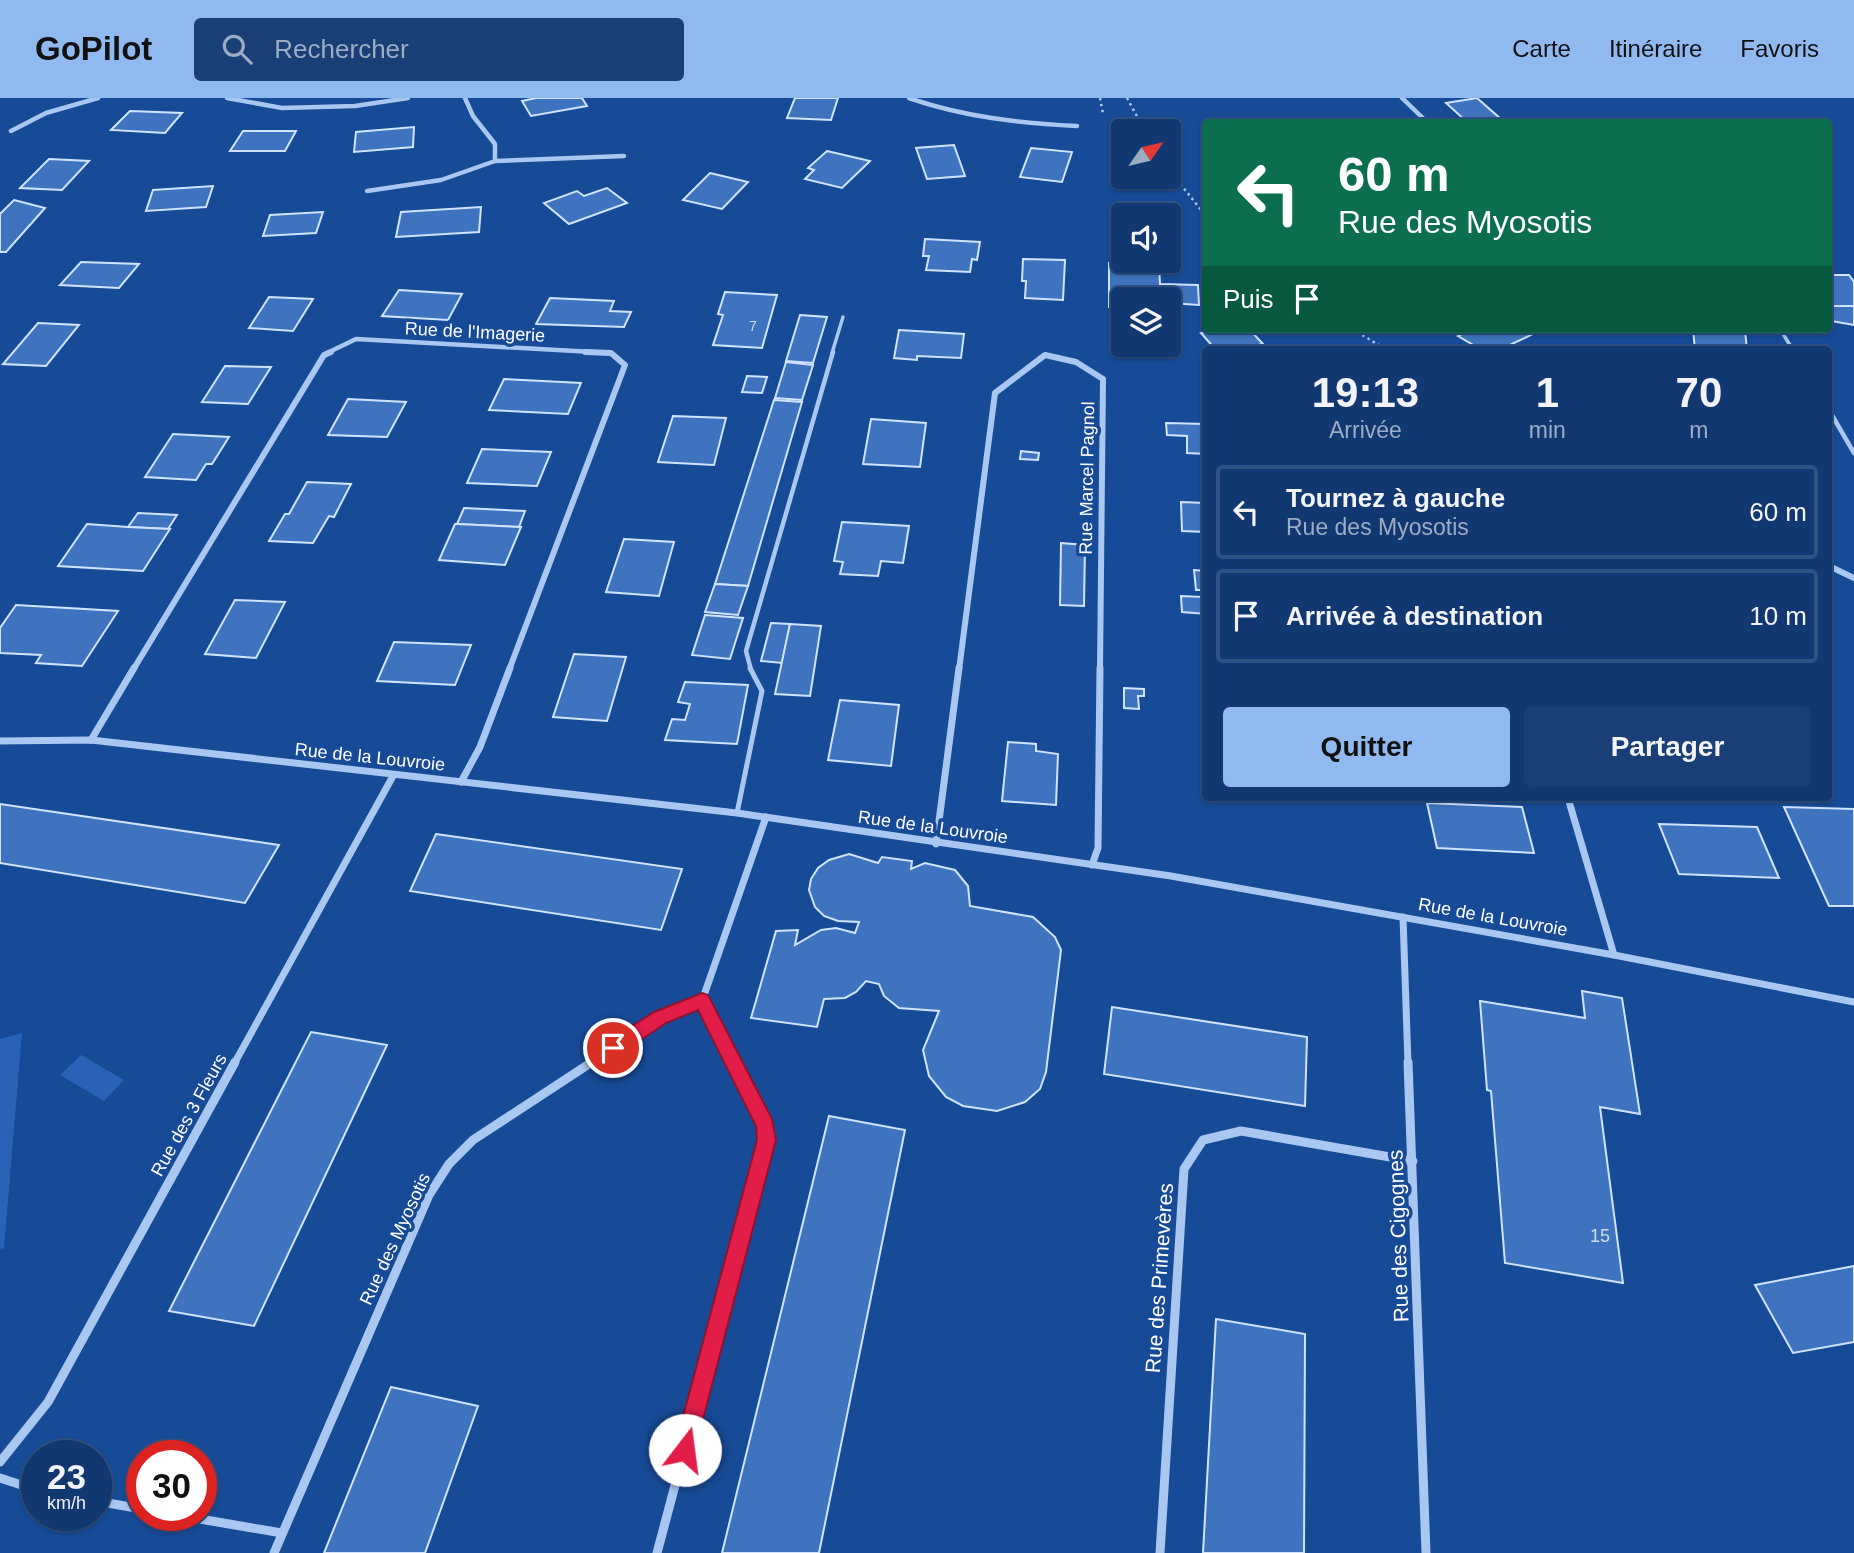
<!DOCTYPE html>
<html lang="fr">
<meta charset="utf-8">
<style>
body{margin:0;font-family:Helvetica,sans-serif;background:#1a3f76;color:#f1f3f6;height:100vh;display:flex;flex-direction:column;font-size:26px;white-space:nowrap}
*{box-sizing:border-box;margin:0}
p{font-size:23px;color:#9cacc3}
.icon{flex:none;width:38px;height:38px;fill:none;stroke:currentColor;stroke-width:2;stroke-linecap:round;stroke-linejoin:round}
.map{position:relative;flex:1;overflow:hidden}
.sheet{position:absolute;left:1202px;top:248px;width:630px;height:455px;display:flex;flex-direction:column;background:#113871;border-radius:7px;box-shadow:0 2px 5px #0004,0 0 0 2px #305284}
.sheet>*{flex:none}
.guide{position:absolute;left:1202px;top:21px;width:630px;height:214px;border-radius:7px;box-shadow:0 2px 5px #0004,0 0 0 2px #305284;background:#0b6e4f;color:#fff;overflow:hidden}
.needle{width:46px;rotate:56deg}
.tools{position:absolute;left:1111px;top:21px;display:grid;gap:14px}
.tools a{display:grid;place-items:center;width:70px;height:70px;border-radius:7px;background:#113871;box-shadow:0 2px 5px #0004,0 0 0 2px #305284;font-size:35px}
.speed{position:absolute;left:21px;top:1342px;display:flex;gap:14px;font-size:35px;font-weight:700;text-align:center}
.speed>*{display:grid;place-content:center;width:91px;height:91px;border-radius:50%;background:#113871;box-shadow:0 2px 5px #0004,0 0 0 2px #305284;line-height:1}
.speed small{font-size:18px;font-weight:400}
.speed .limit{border:10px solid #d22;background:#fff;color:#111}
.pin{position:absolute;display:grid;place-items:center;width:60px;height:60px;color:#fff;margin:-30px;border:4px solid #fff;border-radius:50%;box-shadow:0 2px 7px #0007}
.me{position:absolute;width:77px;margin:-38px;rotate:15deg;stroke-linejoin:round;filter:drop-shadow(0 0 5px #0008)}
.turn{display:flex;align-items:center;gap:24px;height:147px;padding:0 21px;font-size:32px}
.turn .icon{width:91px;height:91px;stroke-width:2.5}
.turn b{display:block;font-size:49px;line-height:60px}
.then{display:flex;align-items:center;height:66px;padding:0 21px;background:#0003;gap:14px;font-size:26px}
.eta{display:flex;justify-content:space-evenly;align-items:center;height:119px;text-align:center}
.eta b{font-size:42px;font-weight:700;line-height:49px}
.action{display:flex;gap:14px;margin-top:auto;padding:14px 21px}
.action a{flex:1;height:80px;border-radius:7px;background:#90b9f0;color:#111;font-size:28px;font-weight:700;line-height:80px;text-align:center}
.action a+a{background:#1a3f76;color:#f1f3f6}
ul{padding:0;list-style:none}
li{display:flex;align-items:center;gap:21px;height:94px;margin:0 14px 10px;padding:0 7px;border:4px solid #305284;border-radius:7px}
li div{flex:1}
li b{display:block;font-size:26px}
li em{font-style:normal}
header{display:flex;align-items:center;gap:42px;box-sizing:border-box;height:98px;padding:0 35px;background:#90b9f0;color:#111}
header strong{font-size:33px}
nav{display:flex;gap:38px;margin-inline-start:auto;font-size:24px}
.search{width:490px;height:63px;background:#1a3f76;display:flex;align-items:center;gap:18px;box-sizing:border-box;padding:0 24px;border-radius:7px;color:#9cacc3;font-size:26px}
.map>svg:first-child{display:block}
.green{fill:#2a63b6}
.building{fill:#3f73bf;stroke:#d1e3fc;stroke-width:2}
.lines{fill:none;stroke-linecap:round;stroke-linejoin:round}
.path{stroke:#aac7f1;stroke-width:2.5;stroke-dasharray:2.5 3.5;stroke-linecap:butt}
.lane-far2{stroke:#aac7f1;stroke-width:3.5}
.lane-far1{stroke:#aac7f1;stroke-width:4.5}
.lane{stroke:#aac7f1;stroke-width:5}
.street-far3{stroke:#aac7f1;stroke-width:4.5}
.street-far2{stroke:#aac7f1;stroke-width:6}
.street-far1{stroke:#aac7f1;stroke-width:7}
.street{stroke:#aac7f1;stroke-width:9}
.route{fill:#e11d48;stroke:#92132f;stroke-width:2}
.labels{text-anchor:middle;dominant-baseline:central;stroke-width:7;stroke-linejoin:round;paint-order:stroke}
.number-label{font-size:14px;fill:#cfdcef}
.street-label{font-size:18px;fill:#fff;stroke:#174a97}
.near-number-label{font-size:18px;fill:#cfdcef}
.near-street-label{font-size:21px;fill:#fff;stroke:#174a97}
</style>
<header>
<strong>GoPilot</strong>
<div class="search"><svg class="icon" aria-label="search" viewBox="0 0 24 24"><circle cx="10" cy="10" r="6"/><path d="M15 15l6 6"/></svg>Rechercher</div>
<nav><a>Carte</a><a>Itinéraire</a><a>Favoris</a></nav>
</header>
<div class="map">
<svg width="1854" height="1455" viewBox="0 0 1854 1455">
<rect width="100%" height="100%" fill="#174a97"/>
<g class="green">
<polygon points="22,935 4,1150 0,1151 0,941"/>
<polygon points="81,957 124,982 104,1003 60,977"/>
</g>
<g class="building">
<polygon points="536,0 582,0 587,8 531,18 522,3"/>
<polygon points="795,0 838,0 831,22 787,20"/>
<polygon points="1477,0 1502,22 1467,24 1446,5"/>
<polygon points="130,13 182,15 165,35 111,32"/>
<polygon points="414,29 413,49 354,54 356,34"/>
<polygon points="243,33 296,33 285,53 230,53"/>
<polygon points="954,47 965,78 927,81 916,50"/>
<polygon points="1031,50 1072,54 1062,84 1020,79"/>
<polygon points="827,53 870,63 842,90 805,81 814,72 808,70"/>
<polygon points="49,61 89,63 62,92 20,90"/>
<polygon points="710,75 748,84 722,111 683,102"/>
<polygon points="213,88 206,109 146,113 153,92"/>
<polygon points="607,90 627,105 569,126 544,105 577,93 584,98"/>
<polygon points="14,102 45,110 6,154 0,154 0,116"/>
<polygon points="481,109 479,134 396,139 401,114"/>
<polygon points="323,114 316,135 263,138 270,117"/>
<polygon points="925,141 980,144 977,162 972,161 970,174 926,172 929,158 923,158"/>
<polygon points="1023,161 1065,162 1063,202 1025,200 1026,183 1022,183"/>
<polygon points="81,164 139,166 119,190 60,187"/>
<polygon points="1109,165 1159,167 1160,186 1198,187 1199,207 1169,205 1169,201 1124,201 1124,209 1109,209"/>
<polygon points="1829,177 1849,177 1854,184 1854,208 1830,208"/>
<polygon points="399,192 462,196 448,222 382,218"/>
<polygon points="725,194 777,197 762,250 713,247 723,217 718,216"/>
<polygon points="269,199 313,201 293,233 249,230"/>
<polygon points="550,200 614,203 610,213 631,214 624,229 536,226"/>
<polygon points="1830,208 1854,208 1854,227 1831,223"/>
<polygon points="800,217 827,219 813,265 786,263"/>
<polygon points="38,225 79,227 46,268 3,266"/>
<polygon points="1219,231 1249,231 1263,246 1234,252 1216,252 1201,235"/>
<polygon points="1471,231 1520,231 1531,237 1499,252 1482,252 1458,238"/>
<polygon points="1693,231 1745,232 1747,252 1695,252"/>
<polygon points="899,232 964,236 961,260 917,258 917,262 894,260"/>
<polygon points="786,264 813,267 802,302 775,300"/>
<polygon points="225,268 271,269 248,306 202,304"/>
<polygon points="747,278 767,279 762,295 742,294"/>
<polygon points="504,281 581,285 568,316 489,312"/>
<polygon points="348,301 406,304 387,339 328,337"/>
<polygon points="774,302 802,304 748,488 715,486"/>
<polygon points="673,318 726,320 714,367 658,364"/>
<polygon points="871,321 926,325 920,369 863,366"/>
<polygon points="1166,325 1206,326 1206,356 1187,355 1187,338 1167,337"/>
<polygon points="173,336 229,339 212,366 206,366 196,382 145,379"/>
<polygon points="482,351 551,354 537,388 467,385"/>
<polygon points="1021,353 1039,355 1038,362 1020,361"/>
<polygon points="307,384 351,386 334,419 329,418 313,445 269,443 285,416 289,416"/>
<polygon points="1181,404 1206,405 1206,434 1182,433"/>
<polygon points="464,410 525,413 519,429 457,426"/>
<polygon points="138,415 177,417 168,431 128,429"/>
<polygon points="842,424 909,428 903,465 881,463 878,478 840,476 843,464 834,463"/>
<polygon points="87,426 128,429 170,431 143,473 58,468"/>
<polygon points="455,426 457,426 521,429 505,467 439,462"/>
<polygon points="624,441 674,444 659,498 606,494"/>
<polygon points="1061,445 1085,447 1084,508 1060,507"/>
<polygon points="1194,472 1206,473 1206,516 1182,514 1181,498 1203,499 1202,492 1196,492"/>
<polygon points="715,486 748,488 738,517 705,514"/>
<polygon points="235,502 285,504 256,560 205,556"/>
<polygon points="16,507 118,513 82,568 36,565 41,557 0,555 0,530"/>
<polygon points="705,517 743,520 730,561 692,557"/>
<polygon points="771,525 790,526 782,565 761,563"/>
<polygon points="790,526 821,528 810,598 775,596"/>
<polygon points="394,544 471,547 455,587 377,583"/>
<polygon points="574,556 626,559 607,623 553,619"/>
<polygon points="685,584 748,587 737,646 665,642 672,621 685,622 690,606 678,604"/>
<polygon points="1124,590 1144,591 1144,598 1138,598 1139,611 1124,610"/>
<polygon points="840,602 899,607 891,668 828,662"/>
<polygon points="1008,644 1036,646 1036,653 1058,656 1056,707 1002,703"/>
<polygon points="1427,705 1522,709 1534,755 1437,750"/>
<polygon points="0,706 279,747 245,805 0,765"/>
<polygon points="1784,709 1854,711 1854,808 1829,808"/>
<polygon points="1659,726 1757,729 1779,780 1679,776"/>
<polygon points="436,736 682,771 661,832 410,793"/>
<polygon points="849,756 878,765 882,759 912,763 911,771 925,765 955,772 968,788 970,808 1033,819 1055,839 1061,852 1046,974 1040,991 1025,1004 997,1013 963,1008 946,999 929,978 923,952 939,913 899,910 884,898 879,886 866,883 856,894 845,900 824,901 817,929 751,920 776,833 798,832 795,847 821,832 836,830 855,835 859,824 838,823 824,818 815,809 809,792 811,781 818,770 829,762"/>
<polygon points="1582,893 1622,900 1640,1016 1600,1009 1623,1185 1505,1165 1491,993 1487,992 1480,903 1585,920"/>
<polygon points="1112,909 1307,939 1305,1008 1104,976"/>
<polygon points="311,934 387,947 254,1228 169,1213"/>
<polygon points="829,1018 905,1032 819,1455 722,1455"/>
<polygon points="1854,1168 1854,1244 1793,1255 1755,1187"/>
<polygon points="1216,1221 1305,1236 1304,1455 1203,1455"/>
<polygon points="391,1289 478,1308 425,1455 324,1455"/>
</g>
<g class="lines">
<g class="path">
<polyline points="1100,0 1103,16"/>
<polyline points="1127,0 1145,33"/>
<polyline points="1169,72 1206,118"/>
<polyline points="1352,231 1387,252"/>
</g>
<g class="lane-far2">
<polyline points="1780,231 1793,252"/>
<polyline points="832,255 843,219"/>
</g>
<g class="lane-far1">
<polyline points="1829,312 1854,355"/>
<polyline points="751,572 746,553 833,254"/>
</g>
<polyline class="lane" points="737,715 762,593 750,570"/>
<g class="street-far3">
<polyline points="227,0 282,10 355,8 408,0"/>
<path d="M 909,0 C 964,19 1019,25 1077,28"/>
<polyline points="1402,0 1427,24"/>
<polyline points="11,33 46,15 98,0"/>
<polyline points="495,63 624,58"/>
<polyline points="367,93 441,82 495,63 495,46 473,18 465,0"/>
<polyline points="327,255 356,241 611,255"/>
</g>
<g class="street-far2">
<polyline points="1829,468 1854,480"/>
<polyline points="133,572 324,257 331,254"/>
<polyline points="509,572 625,267 611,255 585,254"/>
<polyline points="959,572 995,295 1045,257 1076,264 1103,281 1100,572"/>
</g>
<g class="street-far1">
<polyline points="91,642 134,570"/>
<polyline points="0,643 91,642 737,715 1171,778 1614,857 1854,904"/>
<polyline points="461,684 480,649 510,570"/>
<polyline points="1568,700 1614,857"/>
<polyline points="936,746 959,570"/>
<polyline points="1092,767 1098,750 1100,570"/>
<polyline points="1403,819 1408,966"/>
<polyline points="702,903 734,966"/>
<polyline points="234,966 393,678"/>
<polyline points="589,966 660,919 702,903 766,719"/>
</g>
<g class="street">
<polyline points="1408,964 1426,1455"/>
<polyline points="0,1364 48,1304 235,964"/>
<polyline points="0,1380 37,1392"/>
<polyline points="96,1403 142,1411"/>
<polyline points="182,1418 282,1435"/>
<polyline points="274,1455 429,1097 449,1066 473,1042 592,964"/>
<polyline points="657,1455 767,1042 766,1027 733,964"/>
<polyline points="1160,1455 1184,1071 1203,1042 1241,1033 1413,1063"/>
</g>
</g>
<polygon class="route" points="702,895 708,897 772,1021 776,1042 695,1352 692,1359 685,1363 677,1359 674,1352 757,1042 756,1028 698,912 666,925 620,956 613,958 607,956 604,950 607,944 654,914"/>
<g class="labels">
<g class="number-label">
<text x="753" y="228">7</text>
</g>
<g class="street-label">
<text transform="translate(475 234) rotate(3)">Rue de l'Imagerie</text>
<text transform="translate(1087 380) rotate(-89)">Rue Marcel Pagnol</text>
<text transform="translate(370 659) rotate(6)">Rue de la Louvroie</text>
<text transform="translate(933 729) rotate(8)">Rue de la Louvroie</text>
<text transform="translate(1493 819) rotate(10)">Rue de la Louvroie</text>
<text transform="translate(189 1017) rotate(-61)">Rue des 3 Fleurs</text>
<text transform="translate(395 1141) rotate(-65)">Rue des Myosotis</text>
</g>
<g class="near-number-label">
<text x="1600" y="1138">15</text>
</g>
<g class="near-street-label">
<text transform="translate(1398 1138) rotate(-92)">Rue des Cigognes</text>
<text transform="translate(1159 1180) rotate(-86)">Rue des Primevères</text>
</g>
</g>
</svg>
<div class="tools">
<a><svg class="needle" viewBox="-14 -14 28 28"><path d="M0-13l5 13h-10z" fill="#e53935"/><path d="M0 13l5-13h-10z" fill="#9cacc3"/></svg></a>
<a><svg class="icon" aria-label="sound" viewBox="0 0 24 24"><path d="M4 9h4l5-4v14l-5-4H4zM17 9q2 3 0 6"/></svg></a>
<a><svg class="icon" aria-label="layers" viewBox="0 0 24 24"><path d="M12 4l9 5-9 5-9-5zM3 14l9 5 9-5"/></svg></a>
</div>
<div class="speed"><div>23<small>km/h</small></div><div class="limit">30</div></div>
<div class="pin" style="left:613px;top:950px;background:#d93025"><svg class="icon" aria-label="arrive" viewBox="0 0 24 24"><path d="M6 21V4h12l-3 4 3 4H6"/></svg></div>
<svg class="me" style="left:685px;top:1352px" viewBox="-20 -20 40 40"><circle r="19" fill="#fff"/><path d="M0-13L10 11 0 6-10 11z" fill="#e11d48"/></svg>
<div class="guide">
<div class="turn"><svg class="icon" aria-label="left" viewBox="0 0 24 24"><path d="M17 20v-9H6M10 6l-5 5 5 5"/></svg><div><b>60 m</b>Rue des Myosotis</div></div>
<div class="then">Puis<svg class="icon" aria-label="arrive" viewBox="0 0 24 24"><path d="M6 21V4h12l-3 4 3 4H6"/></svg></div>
</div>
<section class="sheet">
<div class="eta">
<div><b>19:13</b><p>Arrivée</p></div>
<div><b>1</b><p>min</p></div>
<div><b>70</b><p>m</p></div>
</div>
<ul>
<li><svg class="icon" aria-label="left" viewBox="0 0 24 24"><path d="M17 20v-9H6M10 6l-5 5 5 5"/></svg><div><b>Tournez à gauche</b><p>Rue des Myosotis</p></div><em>60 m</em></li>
<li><svg class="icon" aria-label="arrive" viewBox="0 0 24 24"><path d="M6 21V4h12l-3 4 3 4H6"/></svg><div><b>Arrivée à destination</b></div><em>10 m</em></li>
</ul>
<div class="action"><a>Quitter</a><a>Partager</a></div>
</section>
</div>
